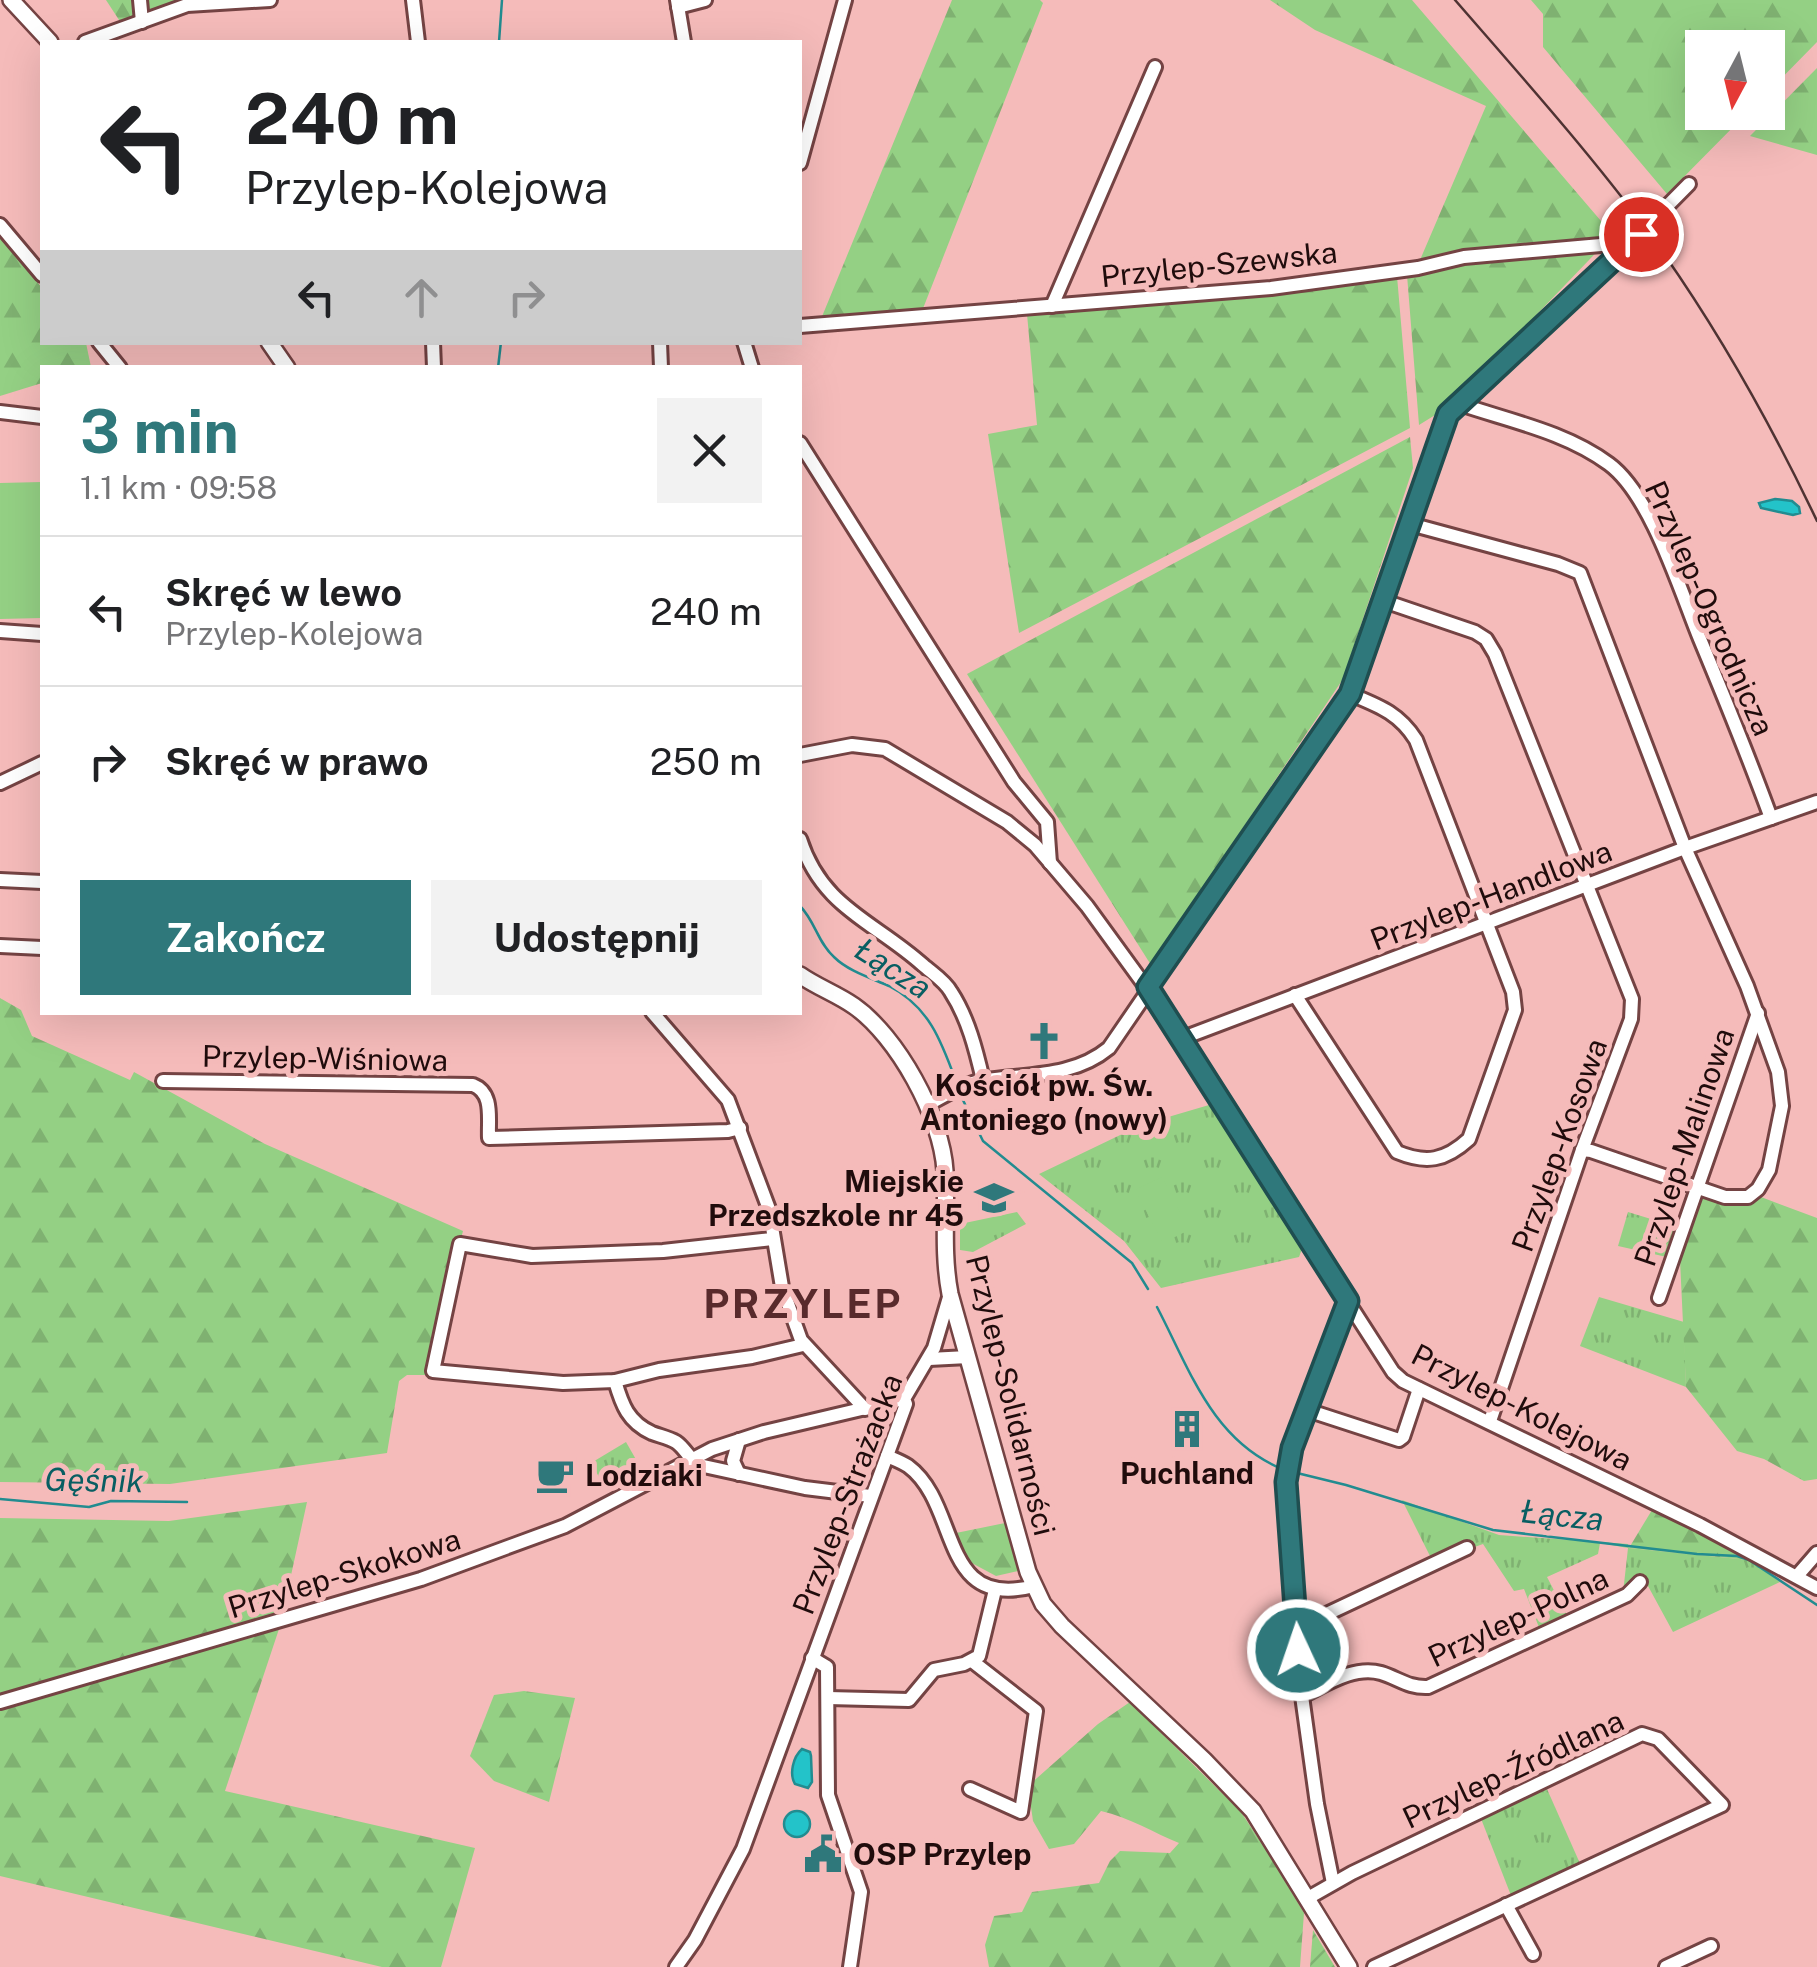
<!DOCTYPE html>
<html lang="pl">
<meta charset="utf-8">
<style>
body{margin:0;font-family:"Public Sans",sans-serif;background:#f2f2f2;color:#202124;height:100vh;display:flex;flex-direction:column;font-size:38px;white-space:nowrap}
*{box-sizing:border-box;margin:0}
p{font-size:32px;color:#757577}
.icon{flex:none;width:55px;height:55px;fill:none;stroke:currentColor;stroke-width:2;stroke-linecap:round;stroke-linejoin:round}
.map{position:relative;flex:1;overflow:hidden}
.details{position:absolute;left:40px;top:365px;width:762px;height:650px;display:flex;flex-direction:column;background:#fff;border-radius:0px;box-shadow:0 10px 40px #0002}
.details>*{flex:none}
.banner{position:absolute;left:40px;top:40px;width:762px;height:305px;border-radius:0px;box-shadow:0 10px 40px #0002;background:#fff;color:#202124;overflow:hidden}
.needle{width:65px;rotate:187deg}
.controls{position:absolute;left:1685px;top:30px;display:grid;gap:20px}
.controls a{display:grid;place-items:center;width:100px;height:100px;border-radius:0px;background:#fff;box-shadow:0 10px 40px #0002;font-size:50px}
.pin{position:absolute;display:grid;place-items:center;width:85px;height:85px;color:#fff;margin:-42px;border:5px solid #fff;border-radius:50%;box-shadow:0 2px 10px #0007}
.me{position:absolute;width:110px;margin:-55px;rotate:357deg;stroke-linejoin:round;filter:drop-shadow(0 0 8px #0008)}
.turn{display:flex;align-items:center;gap:35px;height:210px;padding:0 40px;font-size:45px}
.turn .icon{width:130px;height:130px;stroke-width:2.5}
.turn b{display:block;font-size:70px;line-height:85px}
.lanes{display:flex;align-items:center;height:95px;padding:0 40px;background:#0003;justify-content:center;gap:50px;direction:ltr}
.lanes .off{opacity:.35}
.round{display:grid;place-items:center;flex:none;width:105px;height:105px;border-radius:0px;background:#f2f2f2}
.overview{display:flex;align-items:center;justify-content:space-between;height:170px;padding:0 40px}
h1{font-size:60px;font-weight:700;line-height:75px;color:#2f787b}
.primary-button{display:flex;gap:20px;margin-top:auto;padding:20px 40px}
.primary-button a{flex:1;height:115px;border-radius:0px;background:#2f787b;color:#fff;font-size:40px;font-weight:700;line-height:115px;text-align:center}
.primary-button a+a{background:#f2f2f2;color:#202124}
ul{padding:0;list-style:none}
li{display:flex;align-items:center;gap:30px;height:150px;padding:0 40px;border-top:2px solid #e0e0e0}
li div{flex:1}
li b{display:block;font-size:38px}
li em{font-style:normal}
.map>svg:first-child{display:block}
.grass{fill:url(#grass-tufts)}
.forest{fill:url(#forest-firs)}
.garden{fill:url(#garden-furrows)}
.pitch{fill:#94d084}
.water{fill:#23c3c9;stroke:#228c90;stroke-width:2.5}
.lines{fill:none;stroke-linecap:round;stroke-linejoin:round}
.stream{stroke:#228c90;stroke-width:2.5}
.minor-casing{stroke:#744343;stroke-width:18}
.major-casing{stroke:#744343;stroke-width:20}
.minor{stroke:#fff;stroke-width:12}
.major{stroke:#fff;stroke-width:15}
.rail{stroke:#4f3333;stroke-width:2.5}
.route-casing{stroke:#1f4e50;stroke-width:25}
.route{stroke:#2f787b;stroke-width:18}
.labels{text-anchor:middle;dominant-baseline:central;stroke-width:10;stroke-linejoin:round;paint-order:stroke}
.street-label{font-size:30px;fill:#200c0c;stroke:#f5bbba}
.poi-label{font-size:30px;font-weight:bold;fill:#200c0c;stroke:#f5bbba}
.water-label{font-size:32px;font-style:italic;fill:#085e62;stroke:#f5bbba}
.district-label{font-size:40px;font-weight:bold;letter-spacing:2.5px;fill:#582a2c;stroke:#f5bbba}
</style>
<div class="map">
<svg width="1817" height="1967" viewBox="0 0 1817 1967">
<defs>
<pattern id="grass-tufts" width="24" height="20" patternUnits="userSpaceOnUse" patternTransform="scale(2.5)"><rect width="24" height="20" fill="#94d084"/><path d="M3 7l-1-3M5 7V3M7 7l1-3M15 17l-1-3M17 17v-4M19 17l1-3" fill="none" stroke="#7fb171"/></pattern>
<pattern id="forest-firs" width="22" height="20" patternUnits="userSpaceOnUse" patternTransform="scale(2.5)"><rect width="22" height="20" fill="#94d084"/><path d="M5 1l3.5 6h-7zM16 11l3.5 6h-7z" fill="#7fb171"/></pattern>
<pattern id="garden-furrows" width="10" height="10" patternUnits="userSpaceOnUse" patternTransform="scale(2.5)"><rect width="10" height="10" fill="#94d084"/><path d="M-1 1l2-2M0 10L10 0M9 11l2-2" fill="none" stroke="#7fb171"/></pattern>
</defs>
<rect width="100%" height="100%" fill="#f5bbba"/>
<g class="grass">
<polygon points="1209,1105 1302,1249 1299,1257 1161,1288 1124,1241 1039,1174 1141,1125"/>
<polygon points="1017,1212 1026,1224 973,1252 960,1250 960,1224"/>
<polygon points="1628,1212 1687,1230 1680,1260 1618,1246"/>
<polygon points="1599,1297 1684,1322 1686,1387 1580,1346"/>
<polygon points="626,1442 638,1463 603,1484 591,1463"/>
<polygon points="1402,1500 1499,1535 1628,1544 1629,1548 1749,1560 1780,1582 1673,1632 1648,1586 1623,1593 1628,1548 1600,1543 1598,1554 1547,1577 1570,1621 1542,1635 1524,1589 1514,1591 1483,1544 1433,1562"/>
<polygon points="1543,1780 1582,1868 1512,1898 1478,1811"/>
</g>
<g class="forest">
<polygon points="106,0 205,0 121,23"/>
<polygon points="952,0 1040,0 1043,3 922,311 821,319"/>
<polygon points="1270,0 1412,0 1613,235 1448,407 1419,425 1407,275 1414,274 1486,106 1315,30"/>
<polygon points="1531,0 1817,0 1817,42 1768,92 1768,48 1702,48 1702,112 1747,113 1667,194 1543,47 1543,14"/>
<polygon points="1817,68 1817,155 1750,136"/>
<polygon points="0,234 42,288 42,342 86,343 91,367 42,368 42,383 0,396"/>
<polygon points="1397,276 1410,428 1019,633 988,434 1037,425 1027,314"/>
<polygon points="1410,437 1413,468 1343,679 1151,965 967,674"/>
<polygon points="0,998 21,1010 32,1036 130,1080 134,1072 265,1144 463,1231 425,1375 407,1375 399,1381 387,1453 170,1484 0,1482"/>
<path d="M 1696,1191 C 1718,1199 1741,1213 1761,1197 L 1817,1218 L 1817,1479 L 1804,1481 L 1764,1459 L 1737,1451 L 1686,1387 L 1680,1260 Z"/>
<polygon points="307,1502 280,1626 225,1791 475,1848 441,1967 382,1967 0,1876 0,1518 169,1521"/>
<polygon points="1655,1505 1748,1552 1749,1560 1629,1548"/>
<polygon points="1005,1523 1018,1571 996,1576 968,1561 951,1534"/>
<polygon points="524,1691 575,1698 549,1802 494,1781 470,1756 494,1695"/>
<path d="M 1130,1702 L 1241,1812 L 1268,1853 L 1304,1913 L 1300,1967 L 989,1967 L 985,1945 L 994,1916 L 1022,1912 L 1032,1892 L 1099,1883 L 1110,1861 L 1120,1851 L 1170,1853 L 1179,1843 C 1154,1833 1129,1817 1101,1811 L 1074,1844 L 1049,1849 L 1033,1821 L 1028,1786 L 1098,1724 Z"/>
</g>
<polygon class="garden" points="1313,1930 1335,1967 1310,1967"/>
<g class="pitch">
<polygon points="42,482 42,618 0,619 0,483"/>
<polygon points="1162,1177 1189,1230 1163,1243 1135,1190"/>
</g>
<g class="water">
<polygon points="1775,499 1792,501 1799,507 1800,513 1793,515 1761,508 1759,503"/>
<path d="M 802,1749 L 810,1752 L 811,1756 L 812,1782 L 808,1788 L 795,1784 C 789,1774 793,1757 802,1749 Z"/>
<circle cx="797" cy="1824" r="13"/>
</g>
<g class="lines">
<g class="stream">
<polyline points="499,42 502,0"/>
<polyline points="498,368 501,342"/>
<path d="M 800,906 C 815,921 818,943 834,957 C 848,971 871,978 889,986 C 930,1007 942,1043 957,1084"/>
<polyline points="959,1092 983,1141 1132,1263 1148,1289"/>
<path d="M 1157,1307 C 1190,1370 1212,1440 1282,1469"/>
<polyline points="1297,1473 1346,1485 1493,1530 1697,1554 1737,1556 1749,1560 1817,1605"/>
<polyline points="0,1499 89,1507 111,1501 187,1502"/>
</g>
<g class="minor-casing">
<g id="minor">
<polyline points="140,0 142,22"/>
<polyline points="413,0 418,42"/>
<polyline points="677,0 684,42"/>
<polyline points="678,7 705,0"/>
<polyline points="85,42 187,5 270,0"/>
<polyline points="800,163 845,0"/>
<polyline points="0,225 42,275"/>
<polyline points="1052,306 1155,67"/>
<polyline points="800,326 1271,288 1418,268 1464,257 1601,245 1636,236"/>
<polyline points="99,342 120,368"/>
<polyline points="433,342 434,368"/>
<polyline points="660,342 661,368"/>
<polyline points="744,342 752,368"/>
<path d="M 1460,404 C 1510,421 1566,432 1609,464 C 1651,495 1680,590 1700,639 C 1725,699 1749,758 1771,818"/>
<polyline points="0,412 42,417"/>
<polyline points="800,443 1014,782 1047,822 1050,863"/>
<polyline points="1410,524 1558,564 1580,573 1685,848 1747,986 1778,1072 1782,1106 1769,1170 1758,1189 1748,1197 1725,1197 1591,1151 1582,1150"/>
<polyline points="1384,601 1475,632 1486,639 1495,654 1632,999 1631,1019 1582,1150 1490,1421"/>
<polyline points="0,631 42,634"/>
<polyline points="800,755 852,745 885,749 1007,822 1035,845 1087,906 1183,1038 1243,1139 1393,1372 1403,1381 1700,1525 1817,1588"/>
<polyline points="0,783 42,763"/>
<path d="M 800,839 C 822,908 874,921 923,965 C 932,973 945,981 951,992 C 968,1018 976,1050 983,1080"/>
<polyline points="0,880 42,882"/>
<polyline points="0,946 42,948"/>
<path d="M 1295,995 L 1397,1152 C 1426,1164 1445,1161 1469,1139 L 1515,1010 L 1513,992 L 1416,740 C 1399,713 1379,706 1350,694"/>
<polyline points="652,1012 728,1100 769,1209 782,1287 801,1340 865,1409"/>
<polyline points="1183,1038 1685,848 1817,802"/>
<path d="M 163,1081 L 473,1085 C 494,1093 488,1119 489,1138 L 728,1131 L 740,1128"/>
<path d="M 927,1105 C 945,1095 965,1083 986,1080 C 1029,1074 1074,1077 1109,1048 L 1346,702 L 1357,680 L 1448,414 L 1592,282 L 1689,184"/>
<polyline points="772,1239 663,1251 532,1256 460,1244 433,1371 563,1383 615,1381 659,1370 752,1357 803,1345"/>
<polyline points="1659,1298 1758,1013"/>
<polyline points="929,1359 968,1357"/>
<path d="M 615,1381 C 622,1405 628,1422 652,1433 C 660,1436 669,1438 676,1442 C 685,1448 689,1459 699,1465 L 805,1488 L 870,1496"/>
<polyline points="1307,1410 1399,1440 1403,1437 1419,1389"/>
<polyline points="739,1440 733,1461 739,1474"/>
<path d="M 887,1456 C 894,1459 902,1462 908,1466 C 961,1505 938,1611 1034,1586"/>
<polyline points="1797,1576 1817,1553"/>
<polyline points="1297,1628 1467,1548"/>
<polyline points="812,1658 827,1667 828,1795 861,1892 850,1967"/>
<path d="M 1302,1696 C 1325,1685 1354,1665 1381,1673 C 1398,1678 1408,1688 1428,1687 L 1627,1595 L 1640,1582"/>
<polyline points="828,1698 909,1700 934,1670 964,1664 979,1656 995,1590"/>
<polyline points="0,1702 421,1579 565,1526 712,1449 764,1432 904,1399"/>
<polyline points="970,1789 1021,1812 1036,1711 972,1661"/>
<polyline points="1333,1883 1317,1804 1302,1696 1286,1482 1292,1448 1348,1301"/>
<polyline points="1308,1898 1352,1873 1642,1734 1658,1739 1722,1805 1374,1967"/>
<polyline points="1506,1905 1533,1954"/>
<polyline points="676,1967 695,1940 743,1849 906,1404 904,1399 934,1348 950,1294"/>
<polyline points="1666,1967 1711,1946"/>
</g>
</g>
<g class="major-casing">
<g id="major">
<polyline points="11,0 50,42"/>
<polyline points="269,342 287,368"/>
<path d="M 800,975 C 817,987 837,994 854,1006 C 897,1036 942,1117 945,1171 C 947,1211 942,1253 950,1294 L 1028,1572 L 1043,1604 L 1062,1626 L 1204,1760 L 1253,1811 L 1349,1967"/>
</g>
</g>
<use href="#minor" class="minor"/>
<use href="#major" class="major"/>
<path class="rail" d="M 1455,0 C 1521,76 1589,152 1649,233 C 1715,324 1769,420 1817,521"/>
</g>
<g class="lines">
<g class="route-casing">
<polyline id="route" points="1298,1650 1286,1482 1292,1448 1348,1301 1148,987 1350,694 1448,414 1641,234"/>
</g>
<use href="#route" class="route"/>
</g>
<defs>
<g id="church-bare" transform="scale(3)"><path d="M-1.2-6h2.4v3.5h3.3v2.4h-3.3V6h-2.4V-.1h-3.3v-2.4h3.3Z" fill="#2f787b" stroke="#f5bbba" stroke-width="2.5" paint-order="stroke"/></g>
<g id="school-bare" transform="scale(3)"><path d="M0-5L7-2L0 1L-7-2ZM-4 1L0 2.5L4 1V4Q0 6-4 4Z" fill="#2f787b" stroke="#f5bbba" stroke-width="2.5" paint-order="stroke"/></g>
<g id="building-bare" transform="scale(3)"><path d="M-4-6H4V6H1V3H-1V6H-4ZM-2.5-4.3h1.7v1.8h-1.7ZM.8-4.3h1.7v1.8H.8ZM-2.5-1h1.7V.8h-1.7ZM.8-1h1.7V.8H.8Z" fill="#2f787b" stroke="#f5bbba" stroke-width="2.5" paint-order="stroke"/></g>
<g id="cafe-bare" transform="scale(3)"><path d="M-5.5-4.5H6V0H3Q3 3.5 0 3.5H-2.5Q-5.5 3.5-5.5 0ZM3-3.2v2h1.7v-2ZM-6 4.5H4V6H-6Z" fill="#2f787b" stroke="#f5bbba" stroke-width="2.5" paint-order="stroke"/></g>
<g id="civic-bare" transform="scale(3)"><path d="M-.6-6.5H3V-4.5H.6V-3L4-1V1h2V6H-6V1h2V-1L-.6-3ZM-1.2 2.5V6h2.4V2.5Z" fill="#2f787b" stroke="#f5bbba" stroke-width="2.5" paint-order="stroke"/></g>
</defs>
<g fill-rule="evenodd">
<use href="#church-bare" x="1044" y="1041"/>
<use href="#school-bare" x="994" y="1198"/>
<use href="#building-bare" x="1187" y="1429"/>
<use href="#cafe-bare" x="555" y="1475"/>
<use href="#civic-bare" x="823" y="1854"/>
</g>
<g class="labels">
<g class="street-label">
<text transform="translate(1219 264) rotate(-6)">Przylep-Szewska</text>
<text transform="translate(1710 608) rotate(66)">Przylep-Ogrodnicza</text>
<text transform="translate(1491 895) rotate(-21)">Przylep-Handlowa</text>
<text transform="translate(325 1058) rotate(1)">Przylep-Wiśniowa</text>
<text transform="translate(1559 1145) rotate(-70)">Przylep-Kosowa</text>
<text transform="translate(1684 1147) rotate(-71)">Przylep-Malinowa</text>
<text transform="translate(1011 1395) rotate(76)">Przylep-Solidarności</text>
<text transform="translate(1522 1407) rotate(27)">Przylep-Kolejowa</text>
<text transform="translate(847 1494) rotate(-69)">Przylep-Strażacka</text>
<text transform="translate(344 1573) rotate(-17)">Przylep-Skokowa</text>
<text transform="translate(1518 1617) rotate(-25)">Przylep-Polna</text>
<text transform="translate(1513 1769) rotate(-25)">Przylep-Źródlana</text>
</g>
<g class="poi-label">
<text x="1044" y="1085">Kościół pw. Św.<tspan x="1044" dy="34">Antoniego (nowy)</tspan></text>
<text x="964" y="1181" text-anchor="end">Miejskie<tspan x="964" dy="34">Przedszkole nr 45</tspan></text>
<text x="1187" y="1473">Puchland</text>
<text x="585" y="1475" text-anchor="start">Lodziaki</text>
<text x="853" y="1854" text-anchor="start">OSP Przylep</text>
</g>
<g class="water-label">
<text transform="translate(893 968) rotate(33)">Łącza</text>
<text transform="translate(94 1480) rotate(1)">Gęśnik</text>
<text transform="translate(1562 1515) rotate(6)">Łącza</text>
</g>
<g class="district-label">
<text x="803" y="1303">PRZYLEP</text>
</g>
</g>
</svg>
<div class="controls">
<a><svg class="needle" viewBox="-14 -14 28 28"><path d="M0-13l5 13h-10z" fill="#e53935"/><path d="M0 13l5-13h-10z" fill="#757577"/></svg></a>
</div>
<div class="pin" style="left:1641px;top:234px;background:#d93025"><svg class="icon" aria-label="arrive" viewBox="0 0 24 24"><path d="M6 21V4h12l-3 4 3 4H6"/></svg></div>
<svg class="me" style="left:1298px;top:1650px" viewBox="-20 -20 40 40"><circle r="17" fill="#2f787b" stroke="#fff" stroke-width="3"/><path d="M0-11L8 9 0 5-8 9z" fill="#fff"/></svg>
<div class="banner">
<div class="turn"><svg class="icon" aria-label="left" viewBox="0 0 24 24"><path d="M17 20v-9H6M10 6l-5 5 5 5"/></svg><div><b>240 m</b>Przylep-Kolejowa</div></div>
<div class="lanes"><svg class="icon" aria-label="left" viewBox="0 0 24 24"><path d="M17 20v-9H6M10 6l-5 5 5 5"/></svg><svg class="icon off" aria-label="ahead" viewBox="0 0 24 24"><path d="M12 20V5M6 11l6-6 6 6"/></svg><svg class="icon off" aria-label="right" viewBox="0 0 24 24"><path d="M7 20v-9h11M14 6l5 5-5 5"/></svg></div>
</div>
<section class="details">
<div class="overview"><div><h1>3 min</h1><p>1.1 km · 09:58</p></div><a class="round"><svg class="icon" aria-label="close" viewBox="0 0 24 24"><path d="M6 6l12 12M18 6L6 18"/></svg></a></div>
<ul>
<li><svg class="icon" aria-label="left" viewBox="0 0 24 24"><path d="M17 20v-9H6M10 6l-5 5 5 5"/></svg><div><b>Skręć w lewo</b><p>Przylep-Kolejowa</p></div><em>240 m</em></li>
<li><svg class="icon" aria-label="right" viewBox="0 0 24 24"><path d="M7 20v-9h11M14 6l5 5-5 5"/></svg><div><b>Skręć w prawo</b></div><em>250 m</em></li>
</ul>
<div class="primary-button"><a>Zakończ</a><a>Udostępnij</a></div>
</section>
</div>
